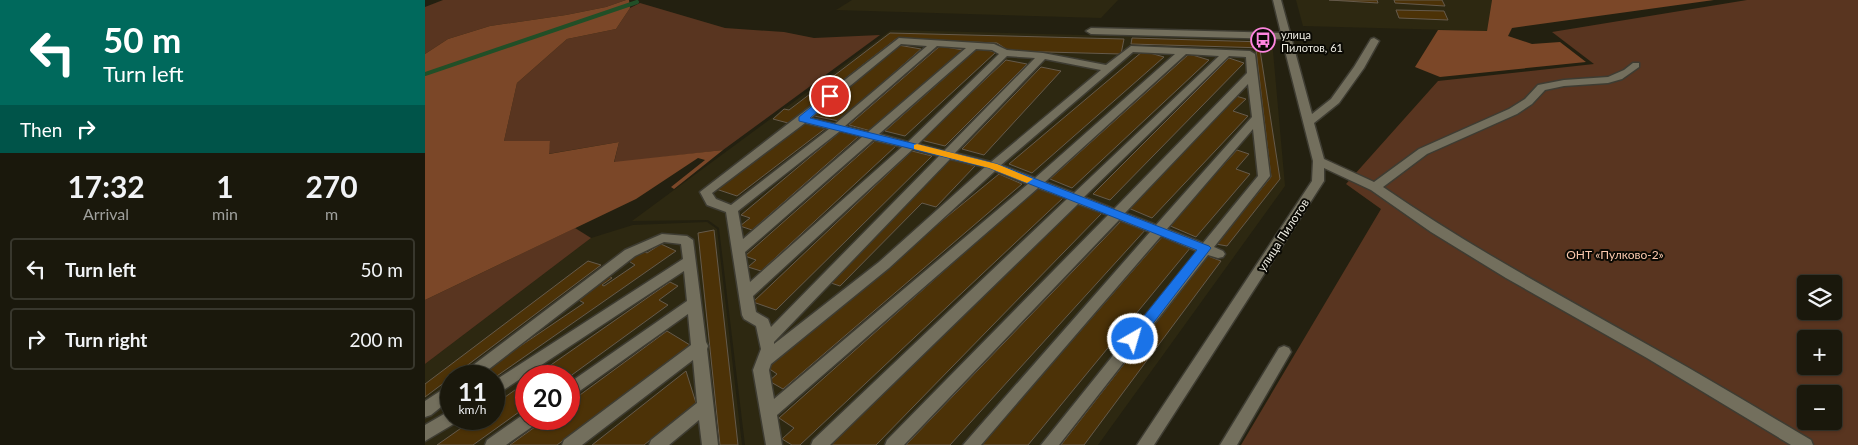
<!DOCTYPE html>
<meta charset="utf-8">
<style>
body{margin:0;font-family:Lato,sans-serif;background:#232115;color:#f1f3f6;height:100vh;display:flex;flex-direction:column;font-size:19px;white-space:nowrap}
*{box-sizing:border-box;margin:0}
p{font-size:16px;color:#9fa09d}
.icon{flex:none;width:28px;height:28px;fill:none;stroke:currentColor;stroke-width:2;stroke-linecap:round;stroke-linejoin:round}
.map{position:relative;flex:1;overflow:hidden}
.details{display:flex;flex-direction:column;background:#1a180c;width:425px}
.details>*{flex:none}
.top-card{background:#00695c;color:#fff;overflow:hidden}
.controls{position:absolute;left:1372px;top:275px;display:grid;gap:10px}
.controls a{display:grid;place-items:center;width:45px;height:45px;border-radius:5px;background:#1a180c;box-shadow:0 1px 4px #0004,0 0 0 1px #38372d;font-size:25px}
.speed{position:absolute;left:15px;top:365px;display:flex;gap:10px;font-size:25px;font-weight:700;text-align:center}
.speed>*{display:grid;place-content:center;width:65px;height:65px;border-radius:50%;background:#1a180c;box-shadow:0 1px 4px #0004,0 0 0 1px #38372d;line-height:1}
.speed small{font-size:12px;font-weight:400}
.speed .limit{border:8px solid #d22;background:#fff;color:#111}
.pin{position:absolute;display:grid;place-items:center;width:42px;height:42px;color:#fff;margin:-21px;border:2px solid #fff;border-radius:50%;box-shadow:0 1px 5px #0007}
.me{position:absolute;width:55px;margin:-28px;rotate:38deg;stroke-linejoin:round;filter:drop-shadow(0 0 4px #0008)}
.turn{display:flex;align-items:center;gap:18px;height:105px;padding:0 20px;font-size:22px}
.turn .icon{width:65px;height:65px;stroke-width:2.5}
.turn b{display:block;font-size:35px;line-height:42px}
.then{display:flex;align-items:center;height:48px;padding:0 20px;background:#0003;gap:10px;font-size:19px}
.eta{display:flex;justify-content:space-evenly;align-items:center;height:85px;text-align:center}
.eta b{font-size:30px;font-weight:700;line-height:35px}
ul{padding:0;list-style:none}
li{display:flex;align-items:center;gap:15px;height:62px;margin:0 10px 8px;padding:0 10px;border:2px solid #38372d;border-radius:5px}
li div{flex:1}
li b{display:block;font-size:19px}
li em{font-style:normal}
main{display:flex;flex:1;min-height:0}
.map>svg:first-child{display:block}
.built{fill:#2d2811;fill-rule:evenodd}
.green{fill:#593520;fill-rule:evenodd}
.forest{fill:#7b4728}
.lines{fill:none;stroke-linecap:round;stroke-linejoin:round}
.stream{stroke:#214f27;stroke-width:4}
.building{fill:#4c3207;stroke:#655a4b}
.minor-casing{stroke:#3e3c32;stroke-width:3}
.minor{fill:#736f5d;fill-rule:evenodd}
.route{fill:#1a73e8;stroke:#114b97}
.slow{fill:#f59e0b}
.labels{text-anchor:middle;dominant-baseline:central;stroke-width:4;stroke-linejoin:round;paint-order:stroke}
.far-poi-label{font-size:11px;fill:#eeece2;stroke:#0b0a04;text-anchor:start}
.street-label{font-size:12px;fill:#eeece2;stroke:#0b0a04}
.park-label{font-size:12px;fill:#fac8ad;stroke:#0b0a04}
</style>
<main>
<section class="details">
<div class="top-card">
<div class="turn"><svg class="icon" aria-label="left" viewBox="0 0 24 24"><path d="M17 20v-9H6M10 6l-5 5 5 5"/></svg><div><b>50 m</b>Turn left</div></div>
<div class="then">Then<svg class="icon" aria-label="right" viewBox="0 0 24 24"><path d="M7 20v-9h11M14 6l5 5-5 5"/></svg></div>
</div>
<div class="eta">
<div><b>17:32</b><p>Arrival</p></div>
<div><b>1</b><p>min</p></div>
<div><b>270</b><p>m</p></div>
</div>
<ul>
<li><svg class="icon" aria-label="left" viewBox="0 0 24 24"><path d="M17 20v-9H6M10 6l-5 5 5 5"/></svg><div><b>Turn left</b></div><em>50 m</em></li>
<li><svg class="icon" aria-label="right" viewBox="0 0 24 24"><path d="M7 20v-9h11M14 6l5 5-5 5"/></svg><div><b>Turn right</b></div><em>200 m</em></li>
</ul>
</section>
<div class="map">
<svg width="1433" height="445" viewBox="0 0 1433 445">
<rect width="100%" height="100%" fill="#232010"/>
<g class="built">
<polygon points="427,0 693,0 676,18 411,10"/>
<polygon points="871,0 1067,0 1062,31 878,26"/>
<polygon points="466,30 847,40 860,186 673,445 320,445 294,228 283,220 207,221"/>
<path d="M 282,222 L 292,229 L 317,445 L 0,445 L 0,364 L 166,238 L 208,225 ZM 26,376 L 69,376 L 69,419 L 26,419 ZM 101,376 L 144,376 L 144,419 L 101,419 Z"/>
</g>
<g class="green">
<polygon points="18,0 201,0 181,7 141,15 65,26 23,39 0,54 0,7"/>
<path d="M 1322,0 L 1433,0 L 1433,445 L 816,445 L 956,209 L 921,184 L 1013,81 L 1169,64 L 1127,32 ZM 1381,284 L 1409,284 L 1409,311 L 1381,311 ZM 1381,339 L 1409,339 L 1409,366 L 1381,366 ZM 1381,394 L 1409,394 L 1409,421 L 1381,421 Z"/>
<polygon points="215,3 300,28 359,32 389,38 455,35 298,150 189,163 194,142 123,154 125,141 79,141 92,83 142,39 191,29 205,8"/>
<polygon points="150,228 166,238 0,364 0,300"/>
</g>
<g class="forest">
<polygon points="201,0 204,0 205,8 191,29 142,39 92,83 79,141 125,141 124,154 194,142 189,162 298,150 249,189 246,187 280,160 273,158 211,199 0,300 0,54 23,39 65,26 141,15 181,7"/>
<polygon points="1067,0 1289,0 1087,28 1083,36 1107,44 1135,42 1161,62 1015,77 990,67 1013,30 1062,31"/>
</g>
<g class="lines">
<polyline class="stream" points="0,74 212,2"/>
</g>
<g class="building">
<polygon points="952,0 953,3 904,0"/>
<polygon points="969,0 1017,0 1020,6 970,3"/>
<polygon points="971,10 1019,11 1023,20 974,18"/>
<polygon points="465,33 699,39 696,54 584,51 572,43 471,39 363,123 348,119 359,109 364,110"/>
<polygon points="707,38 839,42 840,48 706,44"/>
<polygon points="473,45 496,49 414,121 389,116"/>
<polygon points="515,46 538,50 446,131 424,125"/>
<polygon points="553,48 571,52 480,136 460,131"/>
<polygon points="831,50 835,50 855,179 802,246 791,244 846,177"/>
<polygon points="718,51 739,57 607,173 584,164"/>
<polygon points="764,54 784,60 647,188 625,179"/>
<polygon points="804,58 819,63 685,200 668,194"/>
<polygon points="581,60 602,64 520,146 496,140"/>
<polygon points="616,67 636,71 559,155 537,149"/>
<polygon points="811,96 821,99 808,111 823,116 727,218 701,207"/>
<polygon points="381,122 401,128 312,196 291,189"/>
<polygon points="415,132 434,136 327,230 315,226 325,218 316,215"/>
<polygon points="451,140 472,145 336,271 323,267 331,260 320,256"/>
<polygon points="812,150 824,154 811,169 825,174 771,237 743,225"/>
<polygon points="487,151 507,156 351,310 328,302"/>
<polygon points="526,159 550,166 511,207 497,203 415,286 403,282"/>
<polygon points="574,174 597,184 358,389 344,381 352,374 340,366"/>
<polygon points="612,188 638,198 375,445 367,445 357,439 369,428 354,418"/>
<polygon points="652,203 677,213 451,445 404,445"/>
<polygon points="698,219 722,228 525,445 481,445"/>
<polygon points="289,230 313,445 295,445 273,233"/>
<polygon points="738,236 766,247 603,445 556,445"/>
<polygon points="236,244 251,251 69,378 51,376 159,303 150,298 184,276 187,278 177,285 179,286 210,265 202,260 217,250 222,253"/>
<polygon points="783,256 796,261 659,445 636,445"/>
<polygon points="163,261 176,265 0,397 0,384"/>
<polygon points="245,282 253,286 234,300 243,305 144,377 110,376"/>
<polygon points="242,331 265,345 132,445 85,445 121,419 144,419 144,403"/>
<polygon points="261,371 271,403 219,445 167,445"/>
<polygon points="101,382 101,407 48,445 12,445 49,419 69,419 69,405"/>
<polygon points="26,393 26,407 20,411 10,404"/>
</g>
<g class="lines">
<g class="minor-casing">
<g id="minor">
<path d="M 848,0 L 856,0 L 887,114 L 906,99 L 929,67 L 946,39 L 949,38 L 954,41 L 939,68 L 914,103 L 889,123 L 899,159 L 949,182 L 994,149 L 1084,109 L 1100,99 L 1113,85 L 1139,80 L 1183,77 L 1199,70 L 1208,63 L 1214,63 L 1214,67 L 1197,79 L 1183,83 L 1139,86 L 1120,90 L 1107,104 L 1092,114 L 1002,154 L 958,187 C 1046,248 1139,297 1232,350 C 1284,379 1335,410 1386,440 L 1388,445 L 1366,445 L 1222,358 L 1081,278 L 1006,232 L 946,190 L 899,168 L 899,181 L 729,445 L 712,445 L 887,181 L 888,161 L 857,39 L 666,34 L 661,31 L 666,28 L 856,33 Z"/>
<path d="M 474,38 L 569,44 L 582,50 L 618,53 L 681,65 L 706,46 L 825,51 L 830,54 L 845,176 L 789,247 L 798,251 L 800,254 L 798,257 L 793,258 L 783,255 L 634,445 L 616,445 L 772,251 L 736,236 L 556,445 L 538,445 L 725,232 L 694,220 L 479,445 L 460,445 L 462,440 L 683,215 L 653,204 L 405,445 L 386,445 L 388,440 L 642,199 L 613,188 L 352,415 L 357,445 L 341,445 L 328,370 L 336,349 L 331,326 L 319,319 L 317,315 L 301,212 L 282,205 L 275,192 ZM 476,44 L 502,46 L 410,124 L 386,118 ZM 512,46 L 541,48 L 443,132 L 420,126 ZM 551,49 L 567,50 L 574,54 L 483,142 L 454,134 ZM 708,52 L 750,54 L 610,178 L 576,165 ZM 761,54 L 794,56 L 649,193 L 620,182 ZM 582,56 L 610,58 L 519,151 L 493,144 ZM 804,56 L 821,57 L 822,73 L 689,209 L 659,197 ZM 620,59 L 676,70 L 566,162 L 530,153 ZM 823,84 L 827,117 L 731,225 L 700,213 ZM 380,123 L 404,129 L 306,205 L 291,199 L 287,193 ZM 828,129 L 833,176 L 778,243 L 742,229 ZM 415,131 L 437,137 L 318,239 L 313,211 ZM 448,140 L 477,147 L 325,282 L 320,252 ZM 488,149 L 514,156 L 346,327 L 343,319 L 331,312 L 328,296 ZM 525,159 L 560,167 L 454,262 L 349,344 L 349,342 ZM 570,171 L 603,184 L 349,399 L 344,370 L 346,364 L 464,268 Z"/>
<polygon points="237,234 262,236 268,240 281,342 283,346 282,349 293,445 277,445 274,420 244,445 224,445 226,440 272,403 268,360 157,445 137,445 139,440 266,345 263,314 149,395 144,397 144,383 262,301 259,271 74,393 69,395 69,381 258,259 256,244 239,242 210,256 55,376 37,376 39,372 200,250"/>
<polygon points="859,346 864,348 866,352 812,445 795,445 854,348"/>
<polygon points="26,384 26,399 6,415 0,417 0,401"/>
<polygon points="26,410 26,419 33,419 32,422 0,441 0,425"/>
<polygon points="99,414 101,414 101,419 113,419 111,424 81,445 60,445 62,440"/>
</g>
</g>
<use href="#minor" class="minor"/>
</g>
<polygon class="route" points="402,94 410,96 385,118 572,164 784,246 786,248 713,343 703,343 701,339 703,336 772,250 564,168 374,121 374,117"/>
<polygon class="slow" points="492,144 572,164 608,179 602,183 564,168 489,149 489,145"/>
<defs>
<g id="bus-ring" transform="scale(1.25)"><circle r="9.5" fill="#0b0a04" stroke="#fe85df" stroke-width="1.5"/><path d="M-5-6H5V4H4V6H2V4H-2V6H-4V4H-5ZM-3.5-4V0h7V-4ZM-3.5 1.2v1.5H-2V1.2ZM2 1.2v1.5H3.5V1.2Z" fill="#fe85df"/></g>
</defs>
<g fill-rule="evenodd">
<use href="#bus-ring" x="838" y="40"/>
</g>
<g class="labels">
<g class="far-poi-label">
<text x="856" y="34">улица<tspan x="856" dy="13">Пилотов, 61</tspan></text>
</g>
<g class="street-label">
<text transform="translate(858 235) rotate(-57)">улица Пилотов</text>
</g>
<g class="park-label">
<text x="1190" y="254">ОНТ «Пулково-2»</text>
</g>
</g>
</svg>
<div class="controls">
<a><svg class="icon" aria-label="layers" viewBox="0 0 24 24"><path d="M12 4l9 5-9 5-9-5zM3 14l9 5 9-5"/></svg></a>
<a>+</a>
<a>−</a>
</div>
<div class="speed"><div>11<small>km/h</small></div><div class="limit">20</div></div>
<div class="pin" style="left:405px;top:96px;background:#d93025"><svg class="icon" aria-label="arrive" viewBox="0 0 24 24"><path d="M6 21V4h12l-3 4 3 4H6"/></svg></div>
<svg class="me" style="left:708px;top:339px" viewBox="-20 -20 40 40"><circle r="17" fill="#1a73e8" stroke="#fff" stroke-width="3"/><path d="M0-11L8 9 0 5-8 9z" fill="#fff"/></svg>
</div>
</main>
